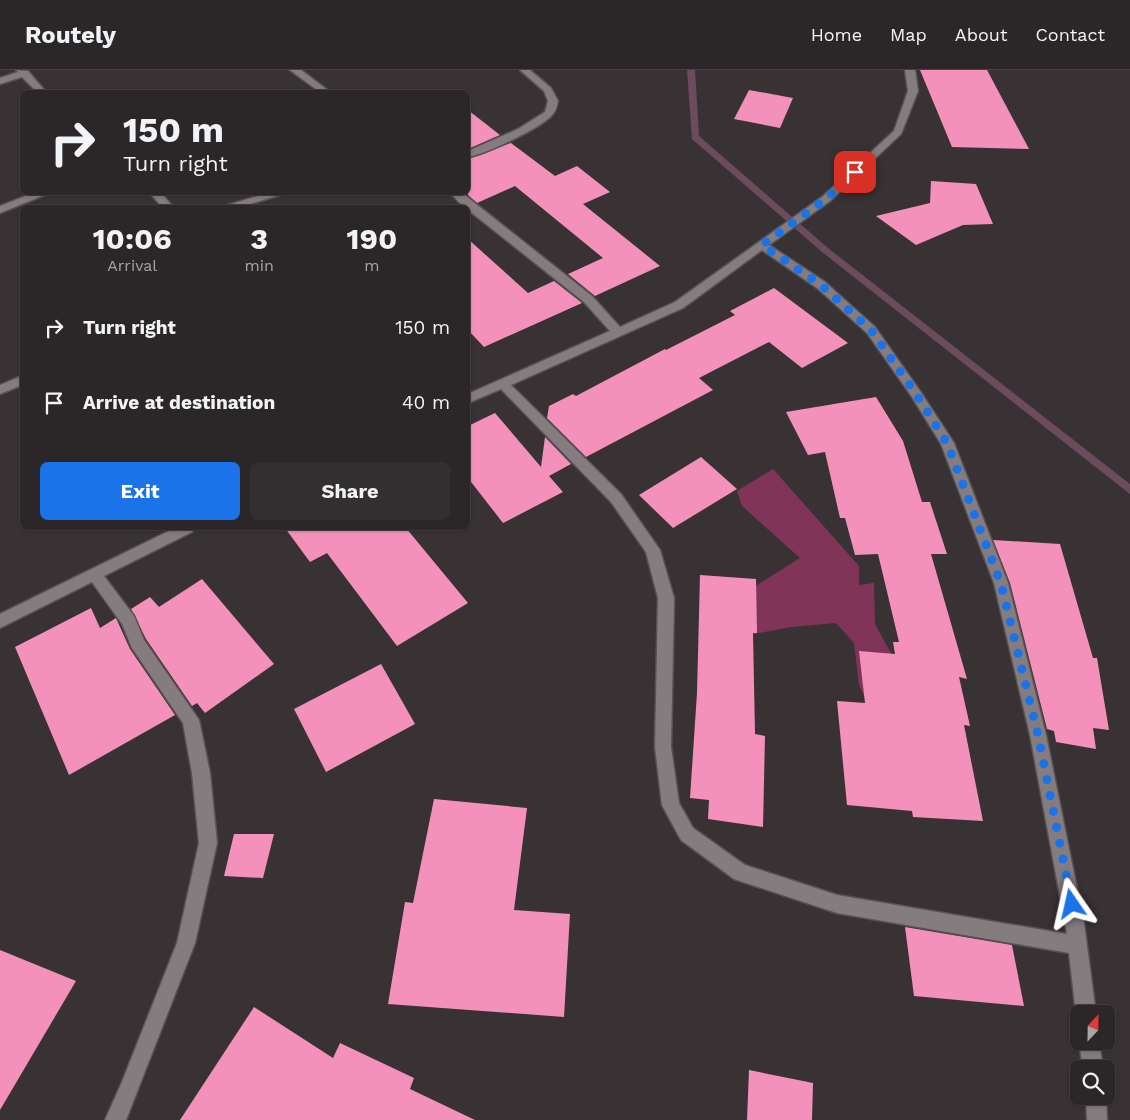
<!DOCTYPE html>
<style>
body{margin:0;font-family:"Work Sans",sans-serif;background:#332e30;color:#f1f3f6;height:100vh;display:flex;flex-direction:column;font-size:19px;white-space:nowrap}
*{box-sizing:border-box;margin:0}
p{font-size:16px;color:#a6a5a8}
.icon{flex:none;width:28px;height:28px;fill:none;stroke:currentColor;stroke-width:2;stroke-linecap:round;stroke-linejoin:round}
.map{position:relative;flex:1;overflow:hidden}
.side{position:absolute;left:20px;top:135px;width:450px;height:325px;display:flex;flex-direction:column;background:#2b2628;border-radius:8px;box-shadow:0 1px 4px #0004,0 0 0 1px #474345}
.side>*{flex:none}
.guide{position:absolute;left:20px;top:20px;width:450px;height:105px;border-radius:8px;box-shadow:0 1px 4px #0004,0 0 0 1px #474345;background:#2b2628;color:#f1f3f6;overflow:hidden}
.needle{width:32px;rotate:22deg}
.controls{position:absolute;left:1070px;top:935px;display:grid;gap:10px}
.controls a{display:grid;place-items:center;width:45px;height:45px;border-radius:8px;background:#2b2628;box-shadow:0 1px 4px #0004,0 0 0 1px #474345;font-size:25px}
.pin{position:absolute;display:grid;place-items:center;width:42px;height:42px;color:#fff;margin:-21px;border-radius:10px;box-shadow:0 2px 8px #0006}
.me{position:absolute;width:55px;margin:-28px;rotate:349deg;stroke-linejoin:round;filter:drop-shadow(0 0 4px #0008)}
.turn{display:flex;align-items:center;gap:18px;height:105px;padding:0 20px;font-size:22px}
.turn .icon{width:65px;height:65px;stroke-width:2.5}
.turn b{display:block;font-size:35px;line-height:42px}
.eta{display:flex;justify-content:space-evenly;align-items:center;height:85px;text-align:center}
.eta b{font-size:30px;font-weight:700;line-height:35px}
.action{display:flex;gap:10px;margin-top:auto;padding:10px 20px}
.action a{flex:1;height:58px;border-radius:8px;background:#1a73e8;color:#fff;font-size:20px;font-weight:700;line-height:58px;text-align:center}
.action a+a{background:#332e30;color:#f1f3f6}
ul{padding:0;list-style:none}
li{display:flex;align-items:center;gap:15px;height:75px;padding:0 20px}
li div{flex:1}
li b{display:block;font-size:19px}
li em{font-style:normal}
header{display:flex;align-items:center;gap:30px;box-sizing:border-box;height:70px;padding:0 25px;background:#2b2628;border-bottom:1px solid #474345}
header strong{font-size:24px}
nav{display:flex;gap:28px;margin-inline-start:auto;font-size:18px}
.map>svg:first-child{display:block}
.green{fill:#803558}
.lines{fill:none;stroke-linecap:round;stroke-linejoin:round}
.stream{fill:#6b4b5c;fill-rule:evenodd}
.building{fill:#f391ba}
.minor-casing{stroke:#575254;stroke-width:3}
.minor{fill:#847c7f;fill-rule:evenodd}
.route{stroke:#1a73e8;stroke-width:9;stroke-dasharray:0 16.2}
</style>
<header>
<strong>Routely</strong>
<nav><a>Home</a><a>Map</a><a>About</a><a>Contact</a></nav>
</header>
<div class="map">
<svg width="1130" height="1050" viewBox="0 0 1130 1050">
<rect width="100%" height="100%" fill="#393235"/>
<polygon class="green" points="773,399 859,496 859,515 874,513 875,554 911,620 876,651 859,615 854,573 836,553 791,557 733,568 718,540 800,488 742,436 737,421"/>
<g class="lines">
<polygon class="stream" points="687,0 695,0 699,66 828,178 1130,414 1130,424 822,182 692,69"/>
</g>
<g class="building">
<polygon points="920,0 987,0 1029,79 952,77"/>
<polygon points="749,20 793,28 780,58 734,49"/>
<polygon points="468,40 500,65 468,79"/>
<polygon points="511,73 555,106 577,96 610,122 583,134 660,196 595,226 568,204 603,188 515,116 477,133 468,125 468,89"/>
<polygon points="931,111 976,114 993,154 963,155 916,175 876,146 930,133"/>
<polygon points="468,169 528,223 554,211 582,233 484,277 468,260"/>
<polygon points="774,218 848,273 802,298 769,272 699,308 713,320 586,387 547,348 549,336 573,324 576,326 665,279 666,280 735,245 730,241"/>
<polygon points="876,327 903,371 922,432 930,432 947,484 931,484 967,609 959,607 970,656 964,655 983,751 913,747 912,741 847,735 837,631 865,633 859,581 895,584 893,572 899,572 878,484 855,485 845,448 840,448 825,382 808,385 786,342"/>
<polygon points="495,343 541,397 545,367 571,394 549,406 563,422 503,453 468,408 468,356"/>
<polygon points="701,387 737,419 673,458 639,425"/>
<polygon points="285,458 406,458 468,533 397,576 327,483 310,492"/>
<polygon points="993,470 1060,474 1093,588 1097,588 1109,660 1093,658 1096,679 1056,672 1054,661 1047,659 1010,513"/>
<polygon points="700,505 756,509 757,563 753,563 755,664 765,666 763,757 708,749 709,730 690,728 697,623"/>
<polygon points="202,509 274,594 205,643 197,633 192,636 146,569 131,539 150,527 159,537"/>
<polygon points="91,538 100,558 116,548 130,579 175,645 69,705 15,577"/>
<polygon points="381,594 415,654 326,702 294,639"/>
<polygon points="434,729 527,738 514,840 570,844 564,947 388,934 405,832 413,833"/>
<polygon points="234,764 274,764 263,808 224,806"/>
<polygon points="905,857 1012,875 1024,936 914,926"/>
<polygon points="0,880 76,911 0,1040"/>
<polygon points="254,937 333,988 340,973 414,1008 410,1019 475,1050 180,1050"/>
<polygon points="749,1000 813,1013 812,1050 747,1050"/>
</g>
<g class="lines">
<g class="minor-casing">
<g id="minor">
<polygon points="16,0 28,1 46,22 37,22 22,7 0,14 0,8 18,2"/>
<polygon points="290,0 301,0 330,22 320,22"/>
<path d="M 520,0 L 530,0 L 551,18 L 558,31 C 557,36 556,41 552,45 C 540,59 485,84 468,87 L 468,81 L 518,59 L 545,42 L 548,31 L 544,21 Z"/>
<path d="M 905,0 L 915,0 L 918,21 L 901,64 L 830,131 L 769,175 L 825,212 L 875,257 L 920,321 L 954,373 L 1008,513 L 1046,665 L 1084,853 L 1096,944 L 1079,944 L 1079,950 L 1076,944 L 1069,883 L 837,843 L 734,809 L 681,770 L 662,735 L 655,677 L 658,528 L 646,482 L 611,432 L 501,319 L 468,333 L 468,324 L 610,261 L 584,232 L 462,135 L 449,122 L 461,122 L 592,226 L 620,257 L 675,232 L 822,127 L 894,61 L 908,21 ZM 762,180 L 817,218 L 867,263 L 912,327 L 941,374 L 994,513 L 1030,665 L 1067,864 L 837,825 L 745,795 L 693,758 L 679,733 L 671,677 L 674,528 L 660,480 L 621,424 L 511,315 L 683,238 Z"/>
<polygon points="36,122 52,122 0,143 0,136"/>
<polygon points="149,122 160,122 174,138 163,138"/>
<polygon points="271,122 290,122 237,138 218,138"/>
<polygon points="22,306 22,315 0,324 0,315"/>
<polygon points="175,458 194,458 192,462 104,506 134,546 144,570 199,650 210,703 217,773 195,873 126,1050 105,1050 122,1012 177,873 199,773 192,703 183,653 132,578 122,554 92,512 0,558 0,544"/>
<polygon points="1079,971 1099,971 1103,999 1083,999"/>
<polygon points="1086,1026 1106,1026 1107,1050 1087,1050"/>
</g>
</g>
<use href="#minor" class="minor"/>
</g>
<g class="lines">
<polyline class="route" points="855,102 826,129 762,175 821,215 871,260 916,324 947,373 1001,514 1038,665 1072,834"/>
</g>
</svg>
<div class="controls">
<a><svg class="needle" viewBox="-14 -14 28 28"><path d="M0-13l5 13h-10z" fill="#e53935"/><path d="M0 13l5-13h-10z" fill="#a6a5a8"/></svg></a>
<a><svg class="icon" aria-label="search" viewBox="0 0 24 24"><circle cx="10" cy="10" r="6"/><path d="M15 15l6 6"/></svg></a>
</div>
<div class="pin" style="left:855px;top:102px;background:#d93025"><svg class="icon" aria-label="arrive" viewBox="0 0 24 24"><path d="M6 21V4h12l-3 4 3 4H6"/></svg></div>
<svg class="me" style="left:1072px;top:834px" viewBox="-20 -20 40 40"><path d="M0-17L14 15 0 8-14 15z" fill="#1a73e8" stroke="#fff" stroke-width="4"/></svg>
<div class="guide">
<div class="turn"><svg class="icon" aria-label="right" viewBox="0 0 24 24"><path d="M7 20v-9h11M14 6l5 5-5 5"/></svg><div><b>150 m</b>Turn right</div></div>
</div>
<section class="side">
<div class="eta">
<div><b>10:06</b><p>Arrival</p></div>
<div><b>3</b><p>min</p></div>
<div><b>190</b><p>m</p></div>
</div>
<ul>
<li><svg class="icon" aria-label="right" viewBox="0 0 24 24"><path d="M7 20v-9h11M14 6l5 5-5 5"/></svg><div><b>Turn right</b></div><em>150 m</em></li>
<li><svg class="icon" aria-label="arrive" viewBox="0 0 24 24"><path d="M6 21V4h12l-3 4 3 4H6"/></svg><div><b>Arrive at destination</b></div><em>40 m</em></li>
</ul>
<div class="action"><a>Exit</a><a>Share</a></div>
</section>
</div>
